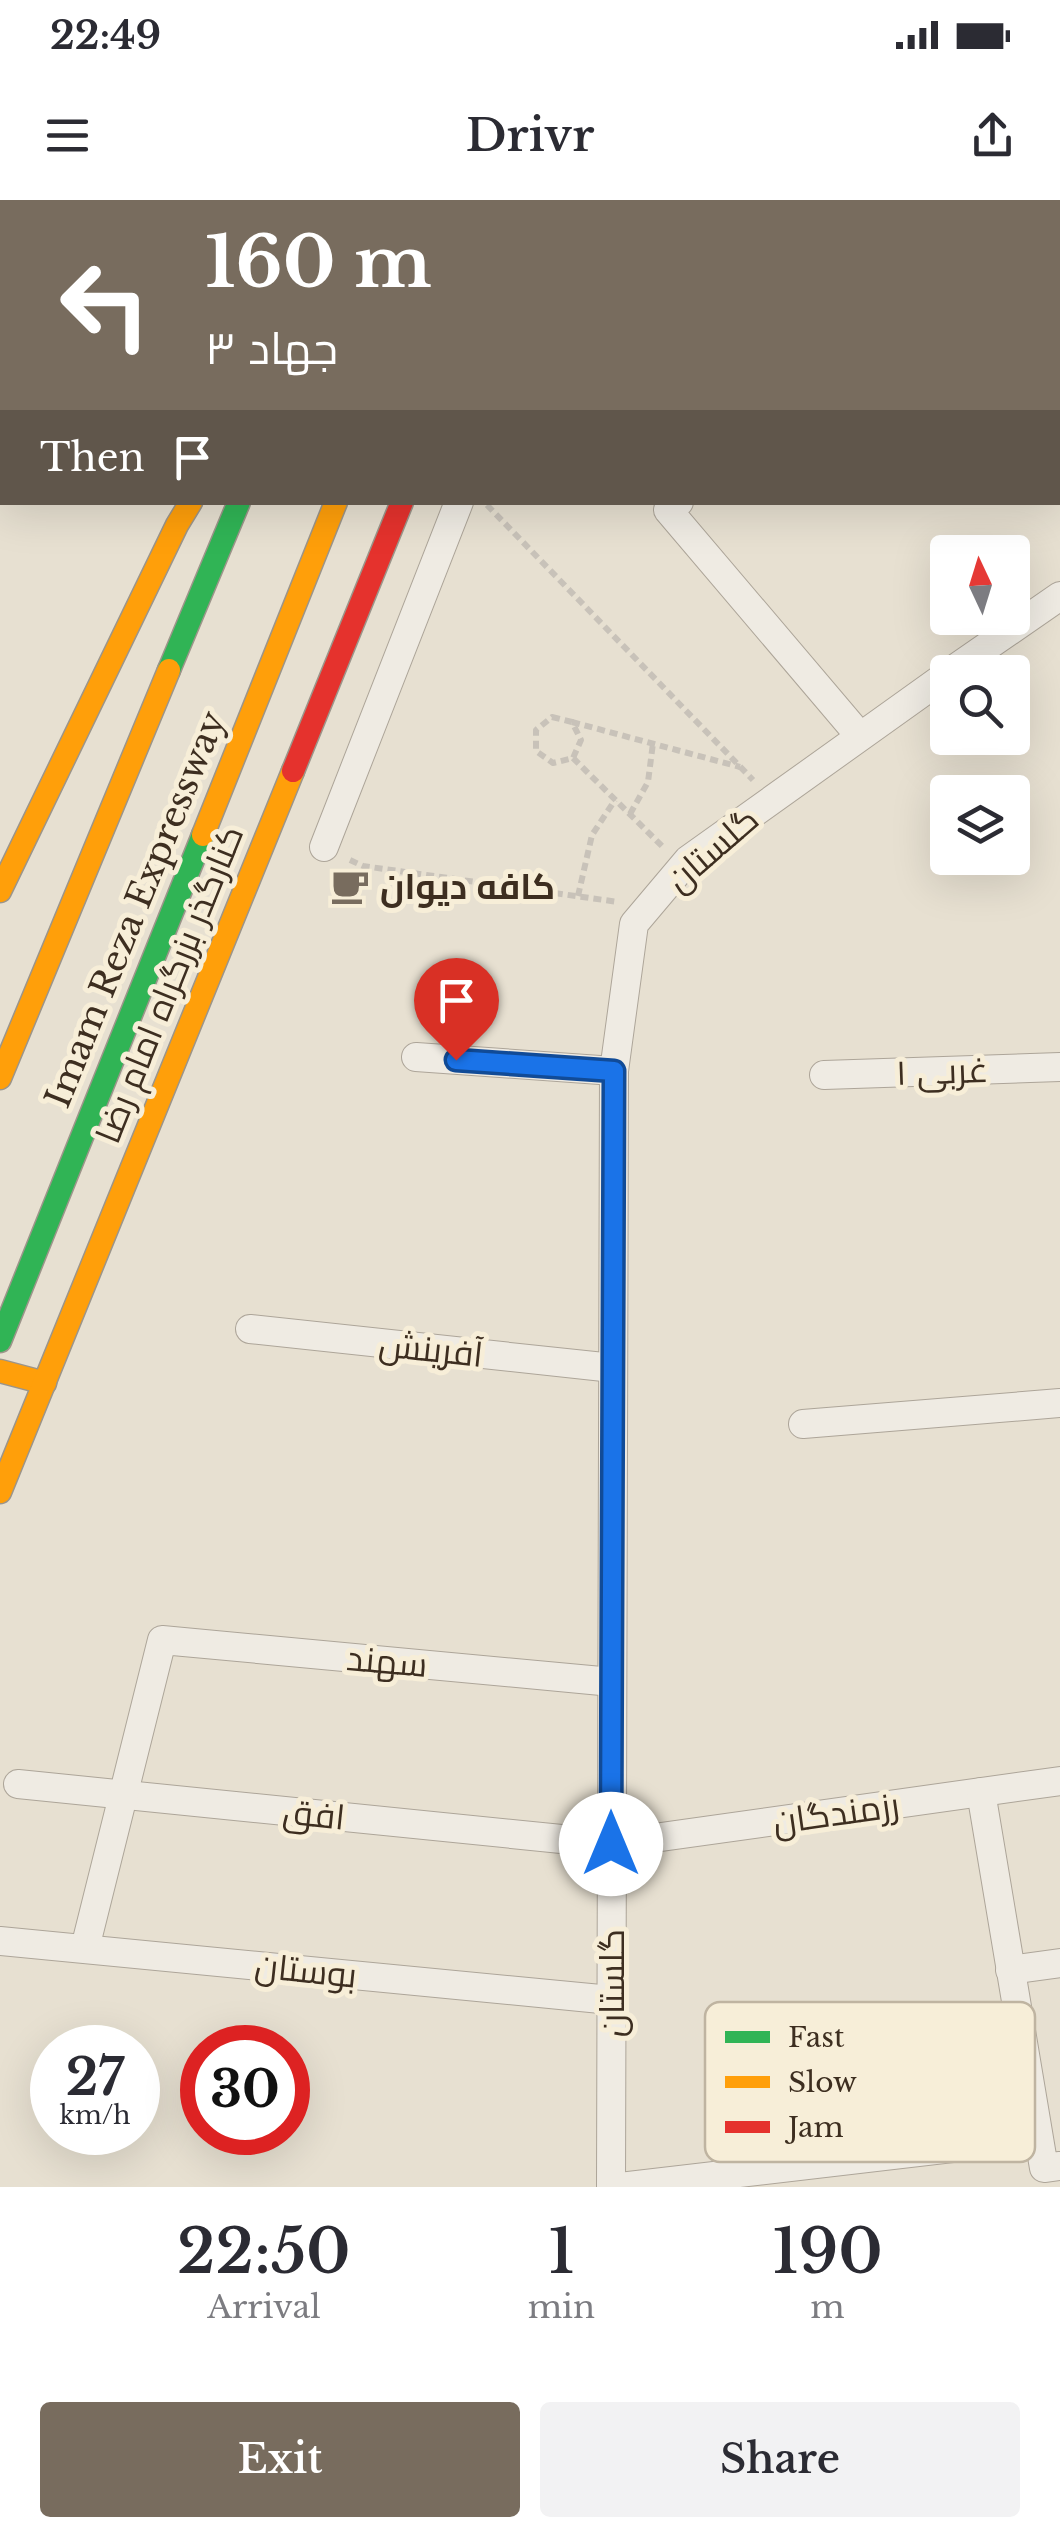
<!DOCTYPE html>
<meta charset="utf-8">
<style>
body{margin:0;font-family:"Libre Baskerville",Cairo,serif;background:#f2f2f3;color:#2b2b33;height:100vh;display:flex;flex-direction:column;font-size:38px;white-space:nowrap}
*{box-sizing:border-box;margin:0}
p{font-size:32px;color:#7c7c81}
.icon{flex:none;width:55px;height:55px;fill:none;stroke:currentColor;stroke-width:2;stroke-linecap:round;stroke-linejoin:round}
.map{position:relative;height:1987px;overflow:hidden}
.side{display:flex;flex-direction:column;background:#fff;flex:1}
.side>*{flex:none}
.guide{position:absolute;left:0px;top:0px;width:1060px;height:305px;box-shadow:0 10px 40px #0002;background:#786c5e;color:#fff;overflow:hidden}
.needle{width:65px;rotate:356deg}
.tools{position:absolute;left:930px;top:335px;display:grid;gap:20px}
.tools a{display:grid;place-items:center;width:100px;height:100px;border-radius:10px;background:#fff;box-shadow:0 10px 40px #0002;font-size:50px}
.speed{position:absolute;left:30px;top:1825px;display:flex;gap:20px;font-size:50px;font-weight:700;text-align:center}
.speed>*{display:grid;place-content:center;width:130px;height:130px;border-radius:50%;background:#fff;box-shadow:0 10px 40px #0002;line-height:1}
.speed small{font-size:25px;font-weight:400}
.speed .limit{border:15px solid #d22;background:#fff;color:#111}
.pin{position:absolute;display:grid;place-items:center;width:85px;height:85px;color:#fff;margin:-102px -42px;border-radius:50% 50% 50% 0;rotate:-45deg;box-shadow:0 0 10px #0007}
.pin .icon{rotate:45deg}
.me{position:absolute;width:110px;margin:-55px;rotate:0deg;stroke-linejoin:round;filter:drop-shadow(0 0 8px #0008)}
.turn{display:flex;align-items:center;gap:35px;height:210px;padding:0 40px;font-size:45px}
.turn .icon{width:130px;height:130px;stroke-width:2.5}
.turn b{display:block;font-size:70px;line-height:85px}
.then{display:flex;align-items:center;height:95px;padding:0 40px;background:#0003;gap:20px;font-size:38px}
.eta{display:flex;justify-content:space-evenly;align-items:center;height:170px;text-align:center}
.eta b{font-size:60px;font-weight:600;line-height:70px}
.cta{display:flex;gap:20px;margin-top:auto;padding:20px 40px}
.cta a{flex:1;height:115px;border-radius:10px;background:#786c5e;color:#fff;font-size:40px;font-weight:600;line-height:115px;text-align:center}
.cta a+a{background:#f2f2f3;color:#2b2b33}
.status{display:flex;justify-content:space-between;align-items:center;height:70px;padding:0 50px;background:#fff;direction:ltr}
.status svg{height:28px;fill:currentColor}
header{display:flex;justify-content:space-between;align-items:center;height:130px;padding:0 40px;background:#fff;font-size:45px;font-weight:600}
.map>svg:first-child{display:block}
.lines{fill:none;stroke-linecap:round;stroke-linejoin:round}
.street-casing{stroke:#ada599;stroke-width:30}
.fast-casing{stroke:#9c958a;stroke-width:25}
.slow-casing{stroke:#9c958a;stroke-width:25}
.jam-casing{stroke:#9c958a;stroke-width:25}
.path{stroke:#c8c2b9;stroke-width:6;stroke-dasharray:8 5;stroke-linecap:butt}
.street{stroke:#efebe3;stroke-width:28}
.fast{stroke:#30b455;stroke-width:22}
.slow{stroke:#ff9f0a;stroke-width:22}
.jam{stroke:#e5322d;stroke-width:22}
.route-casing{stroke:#114b97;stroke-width:25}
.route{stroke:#1a73e8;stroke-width:18}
.labels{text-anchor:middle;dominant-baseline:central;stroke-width:10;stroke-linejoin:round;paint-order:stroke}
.street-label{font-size:35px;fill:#3d2e20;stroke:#f7eed8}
.poi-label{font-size:35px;font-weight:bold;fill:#3d2e20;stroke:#f7eed8;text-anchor:start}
.key{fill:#f7eed8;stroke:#bfb4a1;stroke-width:2.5}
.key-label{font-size:28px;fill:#3d2e20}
</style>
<div class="status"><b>22:49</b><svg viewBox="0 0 49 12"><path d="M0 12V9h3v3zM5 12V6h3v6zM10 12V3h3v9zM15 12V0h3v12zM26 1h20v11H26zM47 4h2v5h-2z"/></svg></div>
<header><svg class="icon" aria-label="menu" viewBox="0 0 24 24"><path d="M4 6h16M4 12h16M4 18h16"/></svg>Drivr<svg class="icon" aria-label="share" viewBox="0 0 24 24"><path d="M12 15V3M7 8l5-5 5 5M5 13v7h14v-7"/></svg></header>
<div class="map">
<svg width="1060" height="1987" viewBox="0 0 1060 1987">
<rect width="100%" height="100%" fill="#e7e0d1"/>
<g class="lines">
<g class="street-casing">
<g id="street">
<polyline points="645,2 649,0"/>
<polyline points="1058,42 1060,40"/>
<polyline points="679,302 668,310 859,535"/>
<polyline points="950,472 1060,396"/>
<polyline points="324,647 459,302"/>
<polyline points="416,857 614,871"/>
<polyline points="824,875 1060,867"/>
<polyline points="250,1129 613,1168"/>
<polyline points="803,1224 1060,1203"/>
<polyline points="18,1584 611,1644 1060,1581"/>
<polyline points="981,1592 1044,1968 1060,1966"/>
<polyline points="0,1741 611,1800"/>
<polyline points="85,1748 162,1440 612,1482"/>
<polyline points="1010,1770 1060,1763"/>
<polyline points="611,1987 614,871 634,724 688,660 948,474"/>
<polyline points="620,1987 1038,1938"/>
</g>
</g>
<g class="fast-casing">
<g id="fast">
<polyline points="456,2 457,0"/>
<polyline points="523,2 524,0"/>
<polyline points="169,470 239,302"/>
<polyline points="0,1141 203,635"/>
</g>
</g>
<g class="slow-casing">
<g id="slow">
<polyline points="363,2 364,0"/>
<polyline points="203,635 336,302"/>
<polyline points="0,691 177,325 191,302"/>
<polyline points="0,878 169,470"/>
<polyline points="0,1171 45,1183"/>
<polyline points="0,1292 293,571"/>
</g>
</g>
<g class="jam-casing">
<polyline id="jam" points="293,571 402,302"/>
</g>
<g class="path">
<polyline points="487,305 753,580"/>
<polygon points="552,517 572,522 581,540 573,558 553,563 536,551 536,530"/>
<polyline points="572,522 740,567"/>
<polyline points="573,558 664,648"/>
<polyline points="630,614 648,582 653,543"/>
<polyline points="350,660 363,666 618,702"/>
<polyline points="578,696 592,635 615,600"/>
</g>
<use href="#street" class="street"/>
<use href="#fast" class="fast"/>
<use href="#slow" class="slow"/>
<use href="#jam" class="jam"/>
</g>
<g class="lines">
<g class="route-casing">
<polyline id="route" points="456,860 614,871 611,1644"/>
</g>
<use href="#route" class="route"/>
</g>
<defs>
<g id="cafe-bare" transform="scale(3)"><path d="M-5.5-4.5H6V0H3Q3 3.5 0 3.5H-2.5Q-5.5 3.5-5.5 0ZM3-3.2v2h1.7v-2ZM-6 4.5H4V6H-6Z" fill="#786c5e" stroke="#f7eed8" stroke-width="2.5" paint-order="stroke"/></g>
</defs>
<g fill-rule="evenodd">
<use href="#cafe-bare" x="350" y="686"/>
</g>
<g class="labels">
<g class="street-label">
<text transform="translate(712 649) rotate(-41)">گلستان</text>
<text transform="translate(135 709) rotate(-68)">Imam Reza Expressway</text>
<text transform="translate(169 784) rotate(-68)">کنارگذر بزرگراه امام رضا</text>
<text transform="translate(942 871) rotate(-2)">غربی ۱</text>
<text transform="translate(431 1149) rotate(6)">آفرینش</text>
<text transform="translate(387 1461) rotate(5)">سهند</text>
<text transform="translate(836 1613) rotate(-8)">رزمندگان</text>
<text transform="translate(314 1614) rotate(6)">افق</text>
<text transform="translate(306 1770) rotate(6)">بوستان</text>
<text transform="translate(611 1783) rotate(-90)">گلستان</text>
</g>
<g class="poi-label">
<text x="380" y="686">کافه دیوان</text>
</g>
</g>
<rect x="705" y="1802" width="330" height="160" rx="15" class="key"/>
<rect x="725" y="1831" width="45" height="12" fill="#30b455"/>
<rect x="725" y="1876" width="45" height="12" fill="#ff9f0a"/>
<rect x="725" y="1921" width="45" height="12" fill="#e5322d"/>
<g class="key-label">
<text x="788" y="1847">Fast</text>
<text x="788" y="1892">Slow</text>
<text x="788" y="1937">Jam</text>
</g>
</svg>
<div class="tools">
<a><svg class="needle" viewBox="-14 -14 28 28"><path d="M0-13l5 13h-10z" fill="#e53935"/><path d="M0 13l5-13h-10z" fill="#7c7c81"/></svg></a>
<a><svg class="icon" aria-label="search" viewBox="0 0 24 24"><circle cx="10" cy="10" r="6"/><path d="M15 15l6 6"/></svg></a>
<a><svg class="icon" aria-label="layers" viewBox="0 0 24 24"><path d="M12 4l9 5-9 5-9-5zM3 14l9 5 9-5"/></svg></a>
</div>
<div class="speed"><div>27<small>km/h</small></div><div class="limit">30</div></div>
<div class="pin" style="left:456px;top:860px;background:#d93025"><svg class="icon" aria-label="arrive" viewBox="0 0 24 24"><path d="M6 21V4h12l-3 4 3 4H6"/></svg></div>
<svg class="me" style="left:611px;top:1644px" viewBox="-20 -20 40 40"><circle r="19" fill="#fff"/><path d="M0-13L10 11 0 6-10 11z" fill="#1a73e8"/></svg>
<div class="guide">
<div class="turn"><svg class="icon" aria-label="left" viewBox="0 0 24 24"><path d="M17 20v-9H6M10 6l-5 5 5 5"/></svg><div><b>160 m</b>جهاد ۳</div></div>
<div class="then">Then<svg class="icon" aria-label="arrive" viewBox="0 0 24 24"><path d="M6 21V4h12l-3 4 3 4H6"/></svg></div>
</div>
</div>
<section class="side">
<div class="eta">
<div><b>22:50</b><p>Arrival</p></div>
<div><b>1</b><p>min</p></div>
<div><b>190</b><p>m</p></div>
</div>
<div class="cta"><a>Exit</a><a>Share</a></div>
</section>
